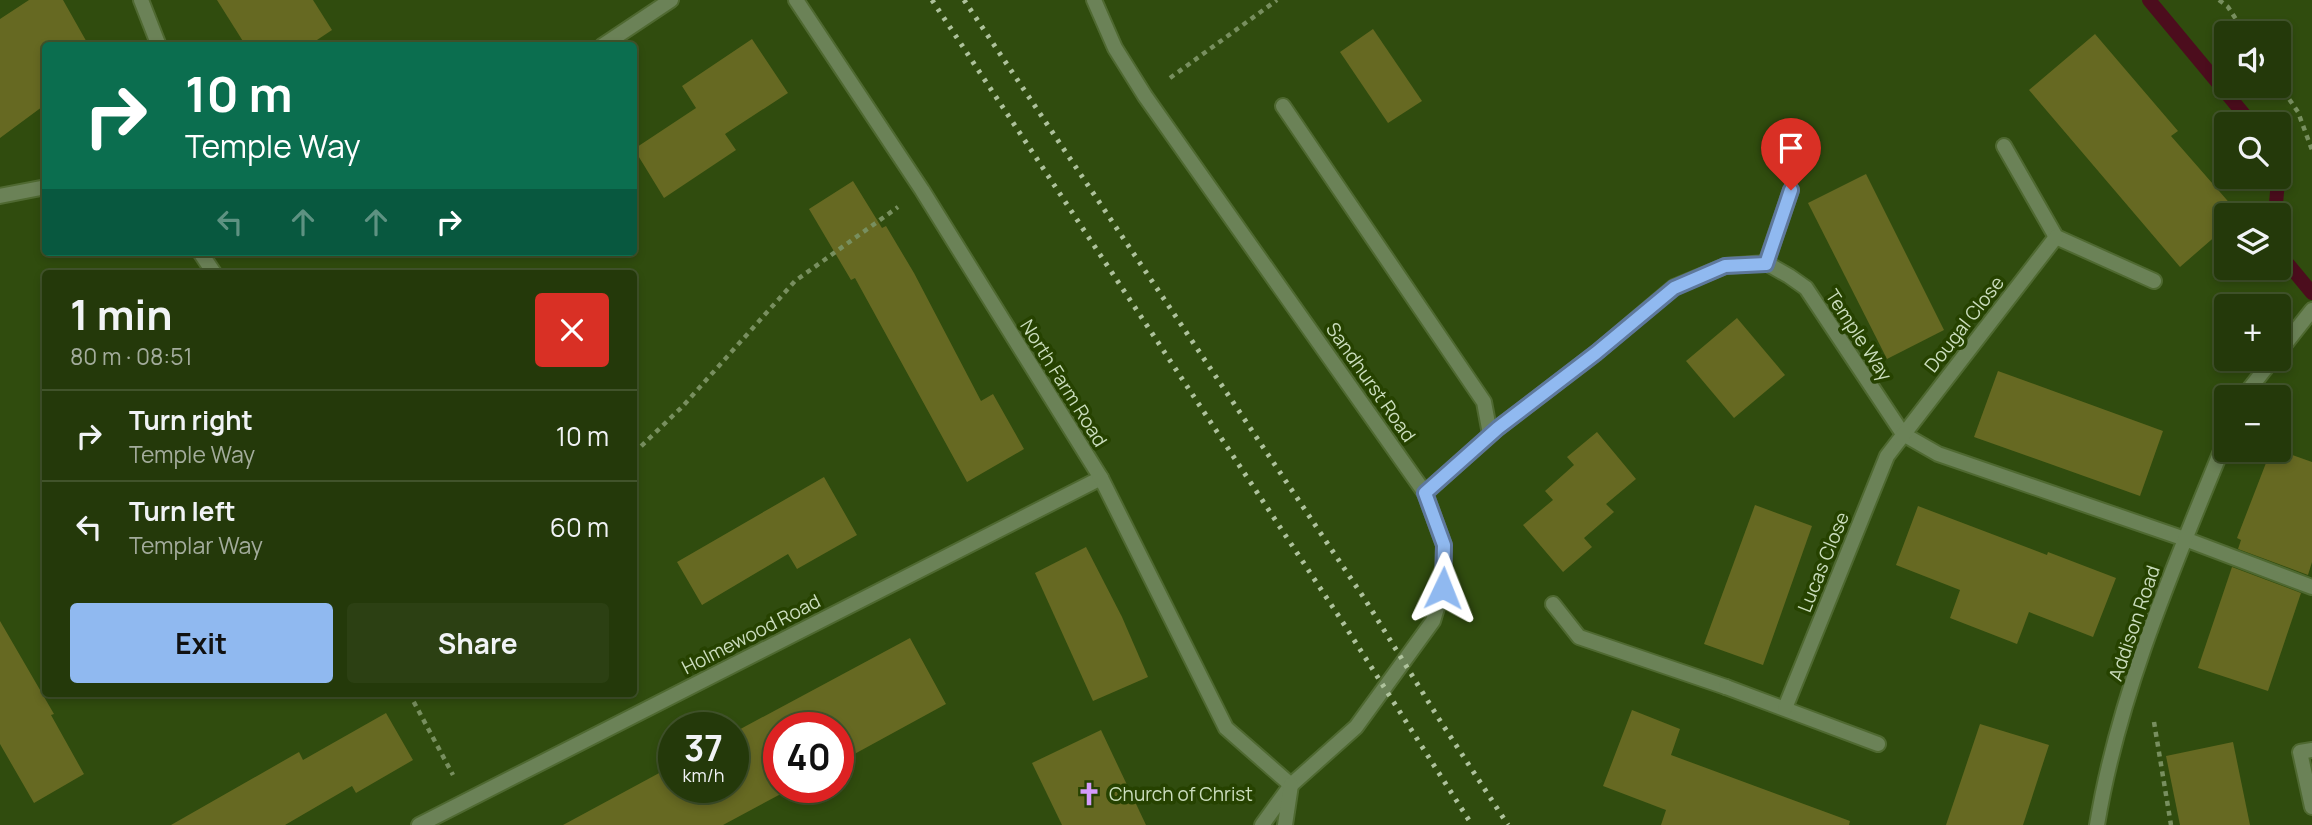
<!DOCTYPE html>
<meta charset="utf-8">
<style>
body{margin:0;font-family:Manrope,sans-serif;background:#2c4013;color:#f1f3f6;height:100vh;display:flex;flex-direction:column;font-size:26px;white-space:nowrap}
*{box-sizing:border-box;margin:0}
p{font-size:23px;color:#a3ac9c}
.icon{flex:none;width:38px;height:38px;fill:none;stroke:currentColor;stroke-width:2;stroke-linecap:round;stroke-linejoin:round}
.map{position:relative;flex:1;overflow:hidden}
.side{position:absolute;left:42px;top:270px;width:595px;height:427px;display:flex;flex-direction:column;background:#24390a;border-radius:7px;box-shadow:0 4px 10px #0003,0 0 0 2px #41532b}
.side>*{flex:none}
.top-card{position:absolute;left:42px;top:42px;width:595px;height:214px;border-radius:7px;box-shadow:0 4px 10px #0003,0 0 0 2px #41532b;background:#0b6e4f;color:#fff;overflow:hidden}
.tools{position:absolute;left:2214px;top:21px;display:grid;gap:14px}
.tools a{display:grid;place-items:center;width:77px;height:77px;border-radius:7px;background:#24390a;box-shadow:0 4px 10px #0003,0 0 0 2px #41532b;font-size:35px}
.speed{position:absolute;left:658px;top:712px;display:flex;gap:14px;font-size:35px;font-weight:700;text-align:center}
.speed>*{display:grid;place-content:center;width:91px;height:91px;border-radius:50%;background:#24390a;box-shadow:0 4px 10px #0003,0 0 0 2px #41532b;line-height:1}
.speed small{font-size:18px;font-weight:400}
.speed .limit{border:10px solid #d22;background:#fff;color:#111}
.pin{position:absolute;display:grid;place-items:center;width:60px;height:60px;color:#fff;margin:-72px -30px;border-radius:50% 50% 50% 0;rotate:-45deg;box-shadow:0 0 7px #0007}
.pin .icon{rotate:45deg}
.me{position:absolute;width:77px;margin:-38px;rotate:2deg;stroke-linejoin:round;filter:drop-shadow(0 0 5px #0008)}
.turn{display:flex;align-items:center;gap:24px;height:147px;padding:0 28px;font-size:32px}
.turn .icon{width:91px;height:91px;stroke-width:2.5}
.turn b{display:block;font-size:49px;line-height:60px}
.lanes{display:flex;align-items:center;height:66px;padding:0 28px;background:#0003;justify-content:center;gap:35px;direction:ltr}
.lanes .off{opacity:.35}
.round{display:grid;place-items:center;flex:none;width:74px;height:74px;border-radius:7px;background:#2c4013}
.head{display:flex;align-items:center;justify-content:space-between;height:119px;padding:0 28px}
h1{font-size:42px;font-weight:700;line-height:52px}
.primary-button{display:flex;gap:14px;margin-top:auto;padding:14px 28px}
.primary-button a{flex:1;height:80px;border-radius:7px;background:#90b9f0;color:#111;font-size:28px;font-weight:700;line-height:80px;text-align:center}
.primary-button a+a{background:#2c4013;color:#f1f3f6}
ul{padding:0;list-style:none}
li{display:flex;align-items:center;gap:21px;height:91px;padding:0 28px;border-top:2px solid #41532b}
li div{flex:1}
li b{display:block;font-size:26px}
li em{font-style:normal}
.map>svg:first-child{display:block}
.lines{fill:none;stroke-linecap:round;stroke-linejoin:round}
.stream{stroke:#4c0d1d;stroke-width:14}
.building{fill:#666922}
.service-casing{stroke:#4f6931;stroke-width:18}
.minor-casing{stroke:#4f6931;stroke-width:18}
.tertiary-casing{stroke:#4f6931;stroke-width:18}
.path{stroke:#788f5f;stroke-width:4.5;stroke-dasharray:5 5;stroke-linecap:butt}
.service{stroke:#6b8257;stroke-width:14}
.minor{stroke:#6b8257;stroke-width:14}
.tertiary{stroke:#6b8257;stroke-width:14}
.rail{stroke:#aec29c;stroke-width:5;stroke-dasharray:3.5 7;stroke-linecap:butt}
.route-casing{stroke:#5e789c;stroke-width:18}
.route{stroke:#90b9f0;stroke-width:12}
.labels{text-anchor:middle;dominant-baseline:central;stroke-width:7;stroke-linejoin:round;paint-order:stroke}
.street-label{font-size:19px;fill:#cbddbd;stroke:#264200}
.poi-label{font-size:19px;fill:#cbddbd;stroke:#264200;text-anchor:start}
</style>
<div class="map">
<svg width="2312" height="825" viewBox="0 0 2312 825">
<rect width="100%" height="100%" fill="#304c0e"/>
<g class="lines">
<g class="stream">
<polyline points="2149,0 2252,124"/>
<polyline points="2275,215 2280,158 2278,155"/>
<polyline points="2278,252 2312,293"/>
</g>
</g>
<g class="building">
<polygon points="29,0 63,0 89,46 46,46 46,104 0,138 0,19"/>
<polygon points="217,0 313,0 332,30 308,46 246,46"/>
<polygon points="1373,29 1422,101 1388,123 1340,52"/>
<polygon points="2095,34 2178,131 2171,136 2240,215 2226,215 2226,227 2180,267 2029,90"/>
<polygon points="752,39 788,93 725,134 736,150 664,198 634,149 696,108 682,86"/>
<polygon points="1866,174 1944,330 1887,359 1808,203"/>
<polygon points="853,181 882,228 886,226 914,273 981,401 993,394 1024,449 967,482 855,278 851,280 809,209"/>
<polygon points="1737,318 1785,375 1734,418 1686,361"/>
<polygon points="1998,371 2163,431 2140,496 1974,437"/>
<polygon points="1597,432 1636,479 1606,504 1614,512 1584,538 1592,547 1563,572 1523,525 1553,500 1545,491 1574,465 1567,457"/>
<polygon points="2271,450 2278,450 2312,462 2312,562 2308,575 2238,549 2241,540 2237,538"/>
<polygon points="824,477 857,535 797,569 788,554 702,605 677,562"/>
<polygon points="1755,505 1812,526 1763,665 1704,644"/>
<polygon points="1918,506 2047,555 2048,552 2116,578 2093,637 2029,612 2017,644 1950,618 1960,590 1896,565"/>
<polygon points="1086,547 1122,617 1148,677 1093,701 1035,573"/>
<polygon points="2232,567 2301,593 2268,691 2198,668"/>
<polygon points="0,621 54,714 51,715 84,774 34,803 0,744"/>
<polygon points="910,638 946,704 838,763 838,728 779,728 779,788 792,788 723,825 563,825 674,765 674,788 733,788 733,733"/>
<polygon points="1632,710 1680,729 1671,755 1850,821 1849,825 1661,825 1666,810 1603,786"/>
<polygon points="386,713 413,760 356,793 352,786 285,825 171,825 299,752 303,760"/>
<polygon points="1980,724 2049,745 2023,825 1946,825"/>
<polygon points="1101,730 1146,825 1062,825 1032,763"/>
<polygon points="2233,742 2250,825 2180,825 2166,756"/>
</g>
<g class="lines">
<g class="service-casing">
<g id="service">
<polyline points="1283,106 1484,402 1490,434"/>
<polyline points="1553,604 1579,637 1726,687"/>
<polyline points="2312,750 2300,752 2312,807"/>
</g>
</g>
<g class="minor-casing">
<g id="minor">
<polyline points="602,46 671,0"/>
<polyline points="2004,146 2056,237 2154,281"/>
<polyline points="200,252 214,273"/>
<polyline points="1766,263 1791,190"/>
<polyline points="2278,353 2312,310"/>
<polyline points="2243,397 2273,359"/>
<polyline points="1425,493 1498,428 1596,353 1674,287 1725,266 1766,263 1789,276 1806,288 1903,434 1938,454 2185,539 2312,587"/>
<polyline points="1726,687 1878,744"/>
<polyline points="1785,708 1887,456 2056,237"/>
<polyline points="419,825 1101,478"/>
<polyline points="1262,825 1291,785"/>
<path d="M 2097,825 C 2119,691 2175,564 2226,439"/>
</g>
</g>
<g class="tertiary-casing">
<g id="tertiary">
<polyline points="141,0 159,46"/>
<polyline points="796,0 922,190 1101,478 1226,728 1291,785"/>
<polyline points="1094,0 1115,48 1145,96 1425,493 1444,545 1443,588 1433,621 1356,727 1291,785"/>
<polyline points="0,196 46,187"/>
<polyline points="1285,825 1291,785"/>
</g>
</g>
<g class="path">
<polyline points="2219,0 2228,7 2245,33"/>
<polyline points="1170,78 1277,0"/>
<polyline points="2278,83 2298,112 2312,150"/>
<polyline points="634,453 682,407 795,281 898,207"/>
<polyline points="409,693 453,775"/>
<polyline points="2154,722 2171,825"/>
</g>
<use href="#service" class="service"/>
<use href="#minor" class="minor"/>
<use href="#tertiary" class="tertiary"/>
<g class="rail">
<polyline points="932,0 1340,618 1472,825"/>
<polyline points="964,0 1366,601 1439,719 1508,825"/>
</g>
</g>
<g class="lines">
<g class="route-casing">
<polyline id="route" points="1443,588 1444,545 1425,493 1498,428 1596,353 1674,288 1725,266 1766,264 1791,190"/>
</g>
<use href="#route" class="route"/>
</g>
<defs>
<g id="church-bare" transform="scale(1.89)"><path d="M-1.2-6h2.4v3.5h3.3v2.4h-3.3V6h-2.4V-.1h-3.3v-2.4h3.3Z" fill="#d59bfb" stroke="#264200" stroke-width="2.5" paint-order="stroke"/></g>
</defs>
<g fill-rule="evenodd">
<use href="#church-bare" x="1089" y="794"/>
</g>
<g class="labels">
<g class="street-label">
<text transform="translate(1964 324) rotate(-52)">Dougal Close</text>
<text transform="translate(1859 335) rotate(57)">Temple Way</text>
<text transform="translate(1371 382) rotate(55)">Sandhurst Road</text>
<text transform="translate(1064 383) rotate(58)">North Farm Road</text>
<text transform="translate(1823 562) rotate(-68)">Lucas Close</text>
<text transform="translate(2134 623) rotate(-71)">Addison Road</text>
<text transform="translate(751 634) rotate(-27)">Holmewood Road</text>
</g>
<g class="poi-label">
<text x="1109" y="794">Church of Christ</text>
</g>
</g>
</svg>
<div class="tools">
<a><svg class="icon" aria-label="sound" viewBox="0 0 24 24"><path d="M4 9h4l5-4v14l-5-4H4zM17 9q2 3 0 6"/></svg></a>
<a><svg class="icon" aria-label="search" viewBox="0 0 24 24"><circle cx="10" cy="10" r="6"/><path d="M15 15l6 6"/></svg></a>
<a><svg class="icon" aria-label="layers" viewBox="0 0 24 24"><path d="M12 4l9 5-9 5-9-5zM3 14l9 5 9-5"/></svg></a>
<a>+</a>
<a>−</a>
</div>
<div class="speed"><div>37<small>km/h</small></div><div class="limit">40</div></div>
<div class="pin" style="left:1791px;top:190px;background:#d93025"><svg class="icon" aria-label="arrive" viewBox="0 0 24 24"><path d="M6 21V4h12l-3 4 3 4H6"/></svg></div>
<svg class="me" style="left:1443px;top:588px" viewBox="-20 -20 40 40"><path d="M0-17L14 15 0 8-14 15z" fill="#90b9f0" stroke="#fff" stroke-width="4"/></svg>
<div class="top-card">
<div class="turn"><svg class="icon" aria-label="right" viewBox="0 0 24 24"><path d="M7 20v-9h11M14 6l5 5-5 5"/></svg><div><b>10 m</b>Temple Way</div></div>
<div class="lanes"><svg class="icon off" aria-label="left" viewBox="0 0 24 24"><path d="M17 20v-9H6M10 6l-5 5 5 5"/></svg><svg class="icon off" aria-label="ahead" viewBox="0 0 24 24"><path d="M12 20V5M6 11l6-6 6 6"/></svg><svg class="icon off" aria-label="ahead" viewBox="0 0 24 24"><path d="M12 20V5M6 11l6-6 6 6"/></svg><svg class="icon" aria-label="right" viewBox="0 0 24 24"><path d="M7 20v-9h11M14 6l5 5-5 5"/></svg></div>
</div>
<section class="side">
<div class="head"><div><h1>1 min</h1><p>80 m · 08:51</p></div><a class="round" style="background:#d93025;color:#fff"><svg class="icon" aria-label="close" viewBox="0 0 24 24"><path d="M6 6l12 12M18 6L6 18"/></svg></a></div>
<ul>
<li><svg class="icon" aria-label="right" viewBox="0 0 24 24"><path d="M7 20v-9h11M14 6l5 5-5 5"/></svg><div><b>Turn right</b><p>Temple Way</p></div><em>10 m</em></li>
<li><svg class="icon" aria-label="left" viewBox="0 0 24 24"><path d="M17 20v-9H6M10 6l-5 5 5 5"/></svg><div><b>Turn left</b><p>Templar Way</p></div><em>60 m</em></li>
</ul>
<div class="primary-button"><a>Exit</a><a>Share</a></div>
</section>
</div>
